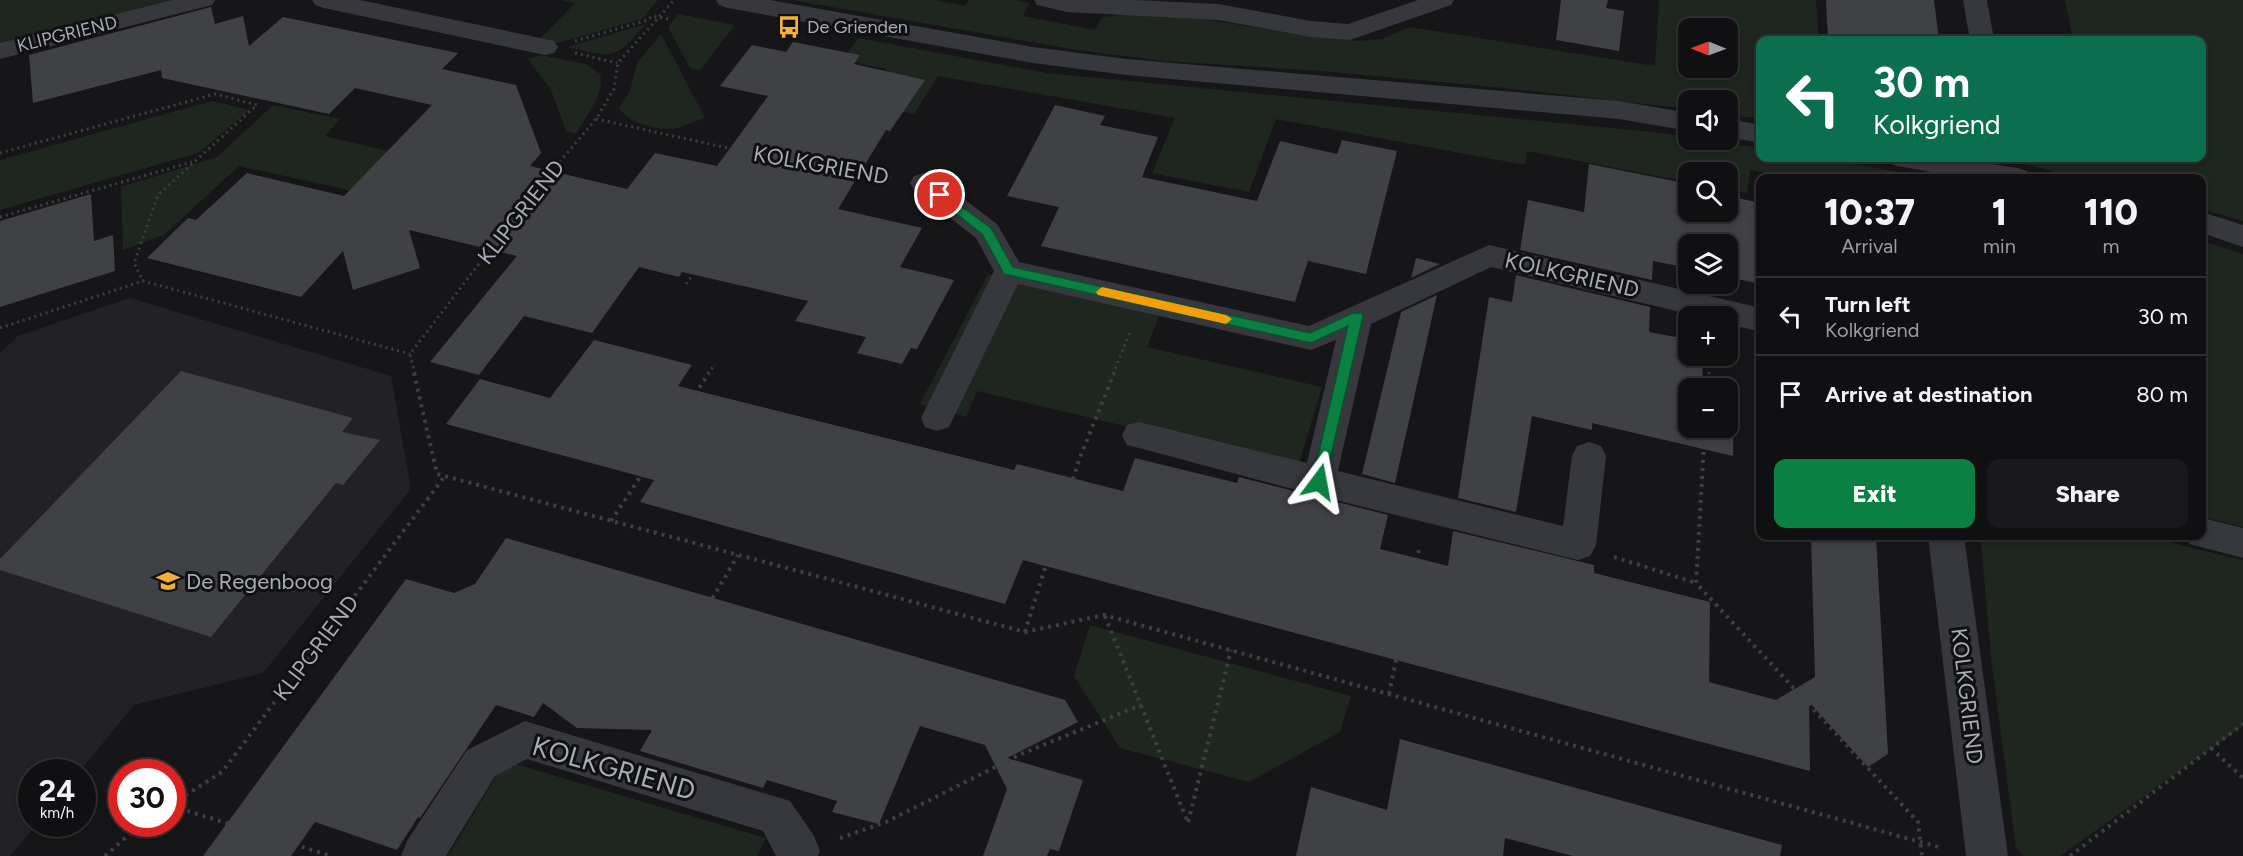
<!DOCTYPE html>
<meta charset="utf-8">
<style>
body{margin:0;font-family:Figtree,sans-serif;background:#19191b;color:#f1f3f6;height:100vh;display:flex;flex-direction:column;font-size:22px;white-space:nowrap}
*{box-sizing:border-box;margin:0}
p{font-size:20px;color:#9c9d9f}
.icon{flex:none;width:33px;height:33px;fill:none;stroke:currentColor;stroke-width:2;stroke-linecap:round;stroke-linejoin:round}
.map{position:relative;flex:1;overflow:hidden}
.panel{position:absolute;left:1756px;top:174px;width:450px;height:366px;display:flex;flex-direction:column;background:#101012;border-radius:12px;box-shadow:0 3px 9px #0003,0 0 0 2px #303032}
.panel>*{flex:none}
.banner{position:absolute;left:1756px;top:36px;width:450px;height:126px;border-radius:12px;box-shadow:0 3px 9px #0003,0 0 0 2px #303032;background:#0b6e4f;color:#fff;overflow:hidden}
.needle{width:39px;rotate:271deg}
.fabs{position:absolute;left:1678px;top:18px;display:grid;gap:12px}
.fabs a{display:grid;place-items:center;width:60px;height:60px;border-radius:12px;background:#101012;box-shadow:0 3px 9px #0003,0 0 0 2px #303032;font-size:30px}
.speed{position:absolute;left:18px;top:759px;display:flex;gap:12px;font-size:30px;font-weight:700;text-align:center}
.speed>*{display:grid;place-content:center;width:78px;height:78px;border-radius:50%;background:#101012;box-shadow:0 3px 9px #0003,0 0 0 2px #303032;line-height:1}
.speed small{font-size:15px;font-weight:400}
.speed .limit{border:9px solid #d22;background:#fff;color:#111}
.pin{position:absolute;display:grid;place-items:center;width:51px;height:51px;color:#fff;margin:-26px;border:3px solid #fff;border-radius:50%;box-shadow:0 2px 6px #0007}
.me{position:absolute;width:66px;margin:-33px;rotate:13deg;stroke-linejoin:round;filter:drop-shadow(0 0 4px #0008)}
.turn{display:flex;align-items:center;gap:21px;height:126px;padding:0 18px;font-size:27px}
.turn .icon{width:78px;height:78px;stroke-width:2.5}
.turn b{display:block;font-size:42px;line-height:51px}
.eta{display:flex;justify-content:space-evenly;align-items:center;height:102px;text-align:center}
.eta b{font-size:36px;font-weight:800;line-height:42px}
.action{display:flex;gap:12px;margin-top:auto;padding:12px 18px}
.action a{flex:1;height:69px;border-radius:12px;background:#0b8043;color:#fff;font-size:24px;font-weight:800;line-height:69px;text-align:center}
.action a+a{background:#19191b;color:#f1f3f6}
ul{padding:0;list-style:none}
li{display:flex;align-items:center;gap:18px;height:78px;padding:0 18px;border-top:2px solid #303032}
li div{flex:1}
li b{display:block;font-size:22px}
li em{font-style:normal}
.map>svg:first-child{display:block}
.built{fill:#222225}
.green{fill:#1e261f;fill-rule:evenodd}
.building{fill:#404145}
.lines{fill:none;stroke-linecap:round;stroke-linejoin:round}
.path-far1{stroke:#3d3f44;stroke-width:3;stroke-dasharray:2 4;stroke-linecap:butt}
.path{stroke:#3d3f44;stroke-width:4;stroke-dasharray:3 5;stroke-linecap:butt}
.minor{fill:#37383d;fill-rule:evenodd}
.route{fill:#0b8043;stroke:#07532c;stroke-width:1.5}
.slow{fill:#f59e0b}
.labels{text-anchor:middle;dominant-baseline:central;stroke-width:6;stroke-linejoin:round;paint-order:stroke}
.far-poi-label{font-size:18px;fill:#a8adb8;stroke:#111113;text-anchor:start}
.far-street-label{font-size:18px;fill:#a8adb8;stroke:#111113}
.street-label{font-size:22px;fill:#a8adb8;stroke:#111113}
.poi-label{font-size:22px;fill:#a8adb8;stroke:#111113;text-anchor:start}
.near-street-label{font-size:27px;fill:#a8adb8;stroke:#111113}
</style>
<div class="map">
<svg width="2243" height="856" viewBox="0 0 2243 856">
<rect width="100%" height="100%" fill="#161618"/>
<polygon class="built" points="130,298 391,376 411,489 263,673 134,705 79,772 32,772 32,824 37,824 10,856 0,856 0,353 18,336"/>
<g class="green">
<polygon points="0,0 179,0 0,44"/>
<polygon points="561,0 658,0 642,19 558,43 540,39 575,3"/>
<path d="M 792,0 L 935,0 L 965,6 L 969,0 L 1014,0 L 1030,3 L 1023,16 L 1095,30 L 1102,17 L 1135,14 L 1184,16 L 1303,35 L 1358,41 L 1382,39 L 1410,27 L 1655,66 L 1659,0 L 1816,0 L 1819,40 L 1761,40 L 1761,119 L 1728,115 L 1728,100 L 1689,100 L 1689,109 L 1516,89 L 1322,71 L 1164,61 L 1077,50 ZM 1689,28 L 1728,28 L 1728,68 L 1689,68 Z"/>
<polygon points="2065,0 2243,0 2243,221 2202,209 2202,178 2082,178 2014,162 2007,158 2202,158 2202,40 2073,40"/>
<polygon points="678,14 735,25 699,71 690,68 668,27"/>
<path d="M 646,24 C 612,62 616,57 567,47 Z"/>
<path d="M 661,34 L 705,118 C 694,121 678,130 667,129 C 650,128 628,122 619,108 L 630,91 L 637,63 Z"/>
<polygon points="858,38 1047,73 1652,132 1689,137 1689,140 1704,140 1761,148 1761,158 1818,158 1929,177 1799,178 1750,170 1747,193 1728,189 1728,172 1689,172 1689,182 1527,151 1525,165 1276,119 1249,192 1152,173 1175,118 938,76 914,114 864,104 887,69 843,60"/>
<path d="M 541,55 L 586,64 L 600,74 C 605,94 586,116 576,134 L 566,131 L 551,90 L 528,59 Z"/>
<polygon points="212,101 250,110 198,153 0,210 0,160"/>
<polygon points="273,105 340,119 325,136 404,155 367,194 239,166 164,235 123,250 121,187 217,157"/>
<polygon points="2202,241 2243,254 2243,527 2202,517"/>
<polygon points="988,274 1160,313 1147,347 1322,387 1298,467 977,391 966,417 920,404"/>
<polygon points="1988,536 2143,536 2243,560 2243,726 2060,856 2023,856 2016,848 1991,658 1981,542"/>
<polygon points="1090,625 1351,696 1340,732 1249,782 1120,748 1074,676"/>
<polygon points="505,761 766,838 757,856 448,856"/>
</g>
<g class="building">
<polygon points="1561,0 1608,0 1606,8 1624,11 1619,51 1556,40"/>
<polygon points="1826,0 1934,0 1939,40 1828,40"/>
<polygon points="211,7 215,24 243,16 249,46 283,17 458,53 442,69 516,85 541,153 530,166 627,189 655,153 717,166 768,96 720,86 752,45 786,52 793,42 860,55 854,64 925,80 890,131 886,130 838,209 922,228 900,267 954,280 917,349 911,348 902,364 857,353 866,337 795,321 808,301 682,272 679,277 639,267 592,333 524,316 479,375 430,362 517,256 409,230 420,268 353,290 343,251 301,297 147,258 188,218 196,220 247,173 344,196 432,105 355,88 329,114 162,78 161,70 33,103 29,55"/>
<polygon points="1055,105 1105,116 1100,125 1158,137 1142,177 1257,201 1280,141 1337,154 1342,140 1397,151 1366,274 1308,261 1295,302 1041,246 1059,207 1007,196"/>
<polygon points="1589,164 1689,184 1689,212 1728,212 1728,196 1761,203 1761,284 1728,277 1728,244 1689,244 1689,268 1653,261 1652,280 1520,250 1528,200 1584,212"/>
<polygon points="91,194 94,241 113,235 115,271 0,307 0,221"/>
<polygon points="1416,258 1440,264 1411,278"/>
<polygon points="1516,275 1650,307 1649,332 1681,338 1680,344 1689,346 1689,356 1703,356 1702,387 1710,388 1689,388 1689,428 1728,428 1728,392 1734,394 1733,456 1592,423 1592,430 1532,416 1516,512 1458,498 1489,297 1512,302"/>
<polygon points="1437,295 1395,483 1362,474 1401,312"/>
<polygon points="594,340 692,365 678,386 1014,470 1017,464 1123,491 1135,458 1237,483 1239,477 1388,515 1380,549 1448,566 1453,531 1594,565 1594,573 1710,602 1709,682 1776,700 1815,677 1811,536 1876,536 1888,754 1868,767 1809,702 1810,771 1023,560 1005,604 640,502 654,480 446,424 480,379 550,398"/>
<polygon points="181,371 353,418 342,432 380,440 343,485 336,483 211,637 0,570 0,559"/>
<polygon points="506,538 1065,700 1078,722 1007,758 1083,780 1059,851 1050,849 1047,856 983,856 1007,789 985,745 920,726 879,824 832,812 837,801 767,780 763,788 640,751 652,730 577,728 543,703 534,717 496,705 420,818 418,817 397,850 315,822 291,856 203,856 406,579 454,593 475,584"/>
<polygon points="1400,739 1782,845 1780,856 1573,856 1505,838 1503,856 1296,856 1311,787 1387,810"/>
</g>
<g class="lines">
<g class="path-far1">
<polyline points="575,41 648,20 652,16 669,19"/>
<polyline points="575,53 617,63"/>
<polyline points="596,119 778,159 891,178"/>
<polyline points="0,153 215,94 257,105 158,195 134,263 143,281"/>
<polyline points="0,217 192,162"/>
<polyline points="686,284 778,159"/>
<polyline points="0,328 143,281 410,354"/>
<polyline points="415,374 410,354 530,197 596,119 614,89 618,63 674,0"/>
<polyline points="708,374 715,364"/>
<polyline points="1113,374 1130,332"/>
<polyline points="1709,374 1710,356"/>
</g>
<g class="path">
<polyline points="414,373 437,474 1025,632 1104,615 1942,848"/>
<polyline points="1708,388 1709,373"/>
<polyline points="1705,428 1696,583 1918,822 1922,856"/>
<polyline points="611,521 709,373"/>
<polyline points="1614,557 1696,583"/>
<polyline points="1105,616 1188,823 1231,650"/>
<polyline points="1025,632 1079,460 1114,373"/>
<polyline points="1389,694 1420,545"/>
<polyline points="635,729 738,555"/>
<polyline points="2211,748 2243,778"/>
<polyline points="172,804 222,772 445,476"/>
<polyline points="172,806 331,856"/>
<polyline points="840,838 886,822 1021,754 1141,705"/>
<polyline points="105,856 141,824"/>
<polyline points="2070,856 2243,724"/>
</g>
<g class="minor">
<polygon points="173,0 215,0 212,5 0,59 0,43"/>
<polygon points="312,0 360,0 545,39 554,41 558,47 554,53 545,55 324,8 315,5"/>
<polygon points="716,0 770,0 1033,47 1126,59 1619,101 1689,113 1689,131 1619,119 1126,75 1033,63 728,8 719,5"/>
<polygon points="1034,0 1135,0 1218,4 1311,21 1348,24 1418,0 1454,0 1451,5 1350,40 1311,37 1218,20 1067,12 1037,5"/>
<polygon points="1963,0 1987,0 1994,40 1970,40"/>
<polygon points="1728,119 1761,125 1761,143 1728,137"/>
<polygon points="1889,158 1955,158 2017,168 2027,171 2031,178 1965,178 1903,167 1893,165"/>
<polygon points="924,173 934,176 997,224 1019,262 1309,326 1489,245 1761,308 1761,332 1728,324 1728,316 1697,316 1491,267 1371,324 1338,471 1563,526 1572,456 1577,446 1589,442 1601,446 1606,456 1596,545 1590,556 1578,560 1319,496 1139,448 1127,445 1122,435 1127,425 1139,422 1307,463 1336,340 1311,350 1018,284 949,427 937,431 925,427 921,418 994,271 976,238 914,190 910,183 914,176"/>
<polygon points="2202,212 2243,225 2243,247 2202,233"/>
<polygon points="2202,518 2243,528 2243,558 2190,544 2186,536 2202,536"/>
<polygon points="1928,536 1964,536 2008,856 1966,856"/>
<polygon points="525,721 790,801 814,836 820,851 818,856 776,856 763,831 527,759 495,776 446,856 401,856 407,841 467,750"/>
</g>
</g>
<polygon class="route" points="940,191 991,228 1013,267 1310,333 1353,313 1362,313 1363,317 1324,486 1314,486 1312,482 1348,326 1311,343 1004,274 982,234 936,198 934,195"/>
<polygon class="slow" points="1102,287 1226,315 1232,319 1226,324 1098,295 1096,292"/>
<defs>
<g id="bus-bare" transform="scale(1.8)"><path d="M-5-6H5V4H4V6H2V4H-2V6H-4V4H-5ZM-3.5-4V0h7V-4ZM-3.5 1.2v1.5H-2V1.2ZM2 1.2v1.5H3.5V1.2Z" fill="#f2b134" stroke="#111113" stroke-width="2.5" paint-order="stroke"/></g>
<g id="school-bare" transform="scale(1.8)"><path d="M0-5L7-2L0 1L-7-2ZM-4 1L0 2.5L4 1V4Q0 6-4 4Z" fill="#f2b134" stroke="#111113" stroke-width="2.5" paint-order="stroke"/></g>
</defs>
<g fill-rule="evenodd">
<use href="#bus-bare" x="789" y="27"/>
<use href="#school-bare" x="168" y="581"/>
</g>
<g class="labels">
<g class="far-poi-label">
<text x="807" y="27">De Grienden</text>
</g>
<g class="far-street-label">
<text transform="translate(67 34) rotate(-14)">KLIPGRIEND</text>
</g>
<g class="street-label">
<text transform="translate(821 165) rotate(10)">KOLKGRIEND</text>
<text transform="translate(521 212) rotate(-52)">KLIPGRIEND</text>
<text transform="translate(1572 275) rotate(13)">KOLKGRIEND</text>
<text transform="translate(316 648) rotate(-53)">KLIPGRIEND</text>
<text transform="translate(1967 696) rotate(83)">KOLKGRIEND</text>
</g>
<g class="poi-label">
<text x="186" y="581">De Regenboog</text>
</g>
<g class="near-street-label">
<text transform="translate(614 768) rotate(16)">KOLKGRIEND</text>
</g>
</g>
</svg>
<div class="fabs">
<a><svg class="needle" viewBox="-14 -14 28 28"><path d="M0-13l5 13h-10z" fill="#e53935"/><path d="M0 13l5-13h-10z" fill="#9c9d9f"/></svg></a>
<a><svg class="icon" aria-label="sound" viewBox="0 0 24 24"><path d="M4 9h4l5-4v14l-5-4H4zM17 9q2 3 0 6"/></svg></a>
<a><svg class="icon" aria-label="search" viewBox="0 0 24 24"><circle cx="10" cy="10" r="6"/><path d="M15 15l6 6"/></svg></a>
<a><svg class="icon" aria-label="layers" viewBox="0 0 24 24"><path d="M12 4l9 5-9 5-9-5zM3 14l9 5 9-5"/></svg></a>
<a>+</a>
<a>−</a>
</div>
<div class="speed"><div>24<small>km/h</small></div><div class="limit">30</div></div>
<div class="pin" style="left:940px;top:195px;background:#d93025"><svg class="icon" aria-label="arrive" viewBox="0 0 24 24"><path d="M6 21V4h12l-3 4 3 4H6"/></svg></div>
<svg class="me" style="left:1319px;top:482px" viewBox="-20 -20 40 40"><path d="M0-17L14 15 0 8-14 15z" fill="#0b8043" stroke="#fff" stroke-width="4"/></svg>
<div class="banner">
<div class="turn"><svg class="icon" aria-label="left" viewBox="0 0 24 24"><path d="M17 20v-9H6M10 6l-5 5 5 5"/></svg><div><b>30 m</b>Kolkgriend</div></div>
</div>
<section class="panel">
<div class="eta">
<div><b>10:37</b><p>Arrival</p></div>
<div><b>1</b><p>min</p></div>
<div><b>110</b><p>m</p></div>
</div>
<ul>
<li><svg class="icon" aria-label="left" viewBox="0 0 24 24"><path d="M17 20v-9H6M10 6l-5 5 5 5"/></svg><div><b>Turn left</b><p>Kolkgriend</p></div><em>30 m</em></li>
<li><svg class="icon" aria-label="arrive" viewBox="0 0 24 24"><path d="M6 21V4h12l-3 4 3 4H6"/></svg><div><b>Arrive at destination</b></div><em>80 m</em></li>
</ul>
<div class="action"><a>Exit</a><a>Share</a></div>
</section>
</div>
